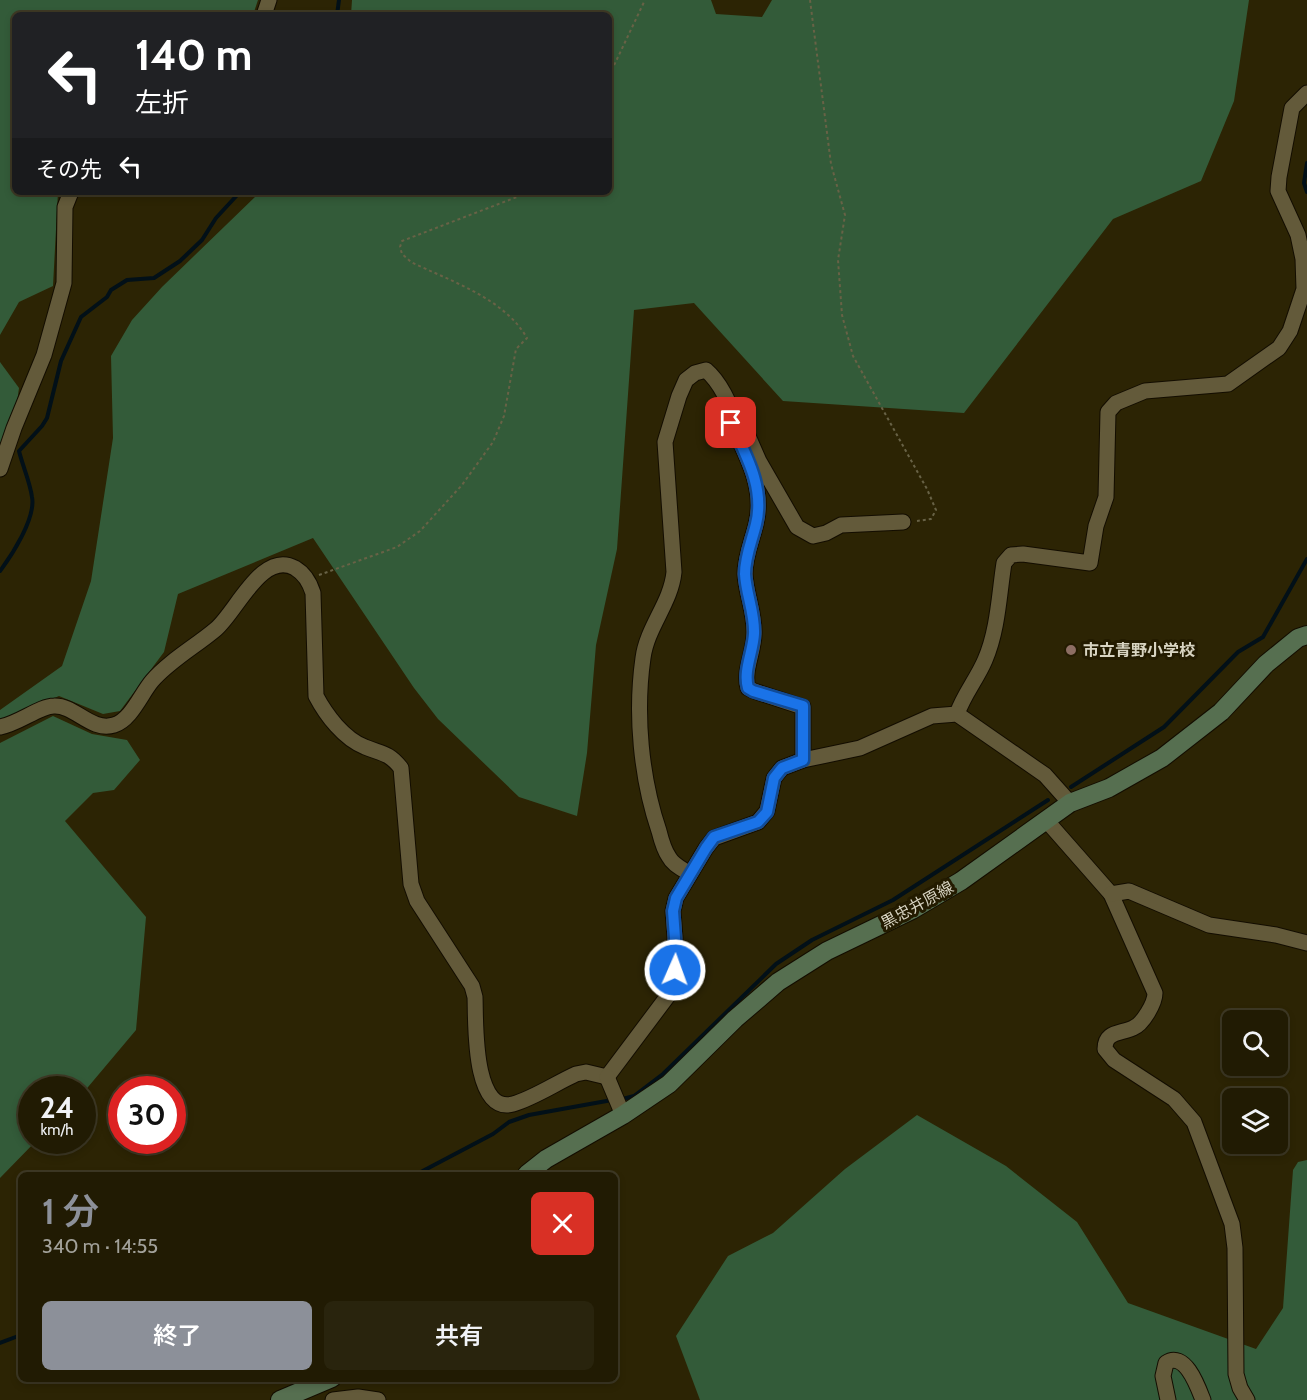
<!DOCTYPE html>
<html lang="ja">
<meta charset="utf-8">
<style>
body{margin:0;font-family:Cabin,"Noto Sans JP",sans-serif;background:#29240d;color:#f1f3f6;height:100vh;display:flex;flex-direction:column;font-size:22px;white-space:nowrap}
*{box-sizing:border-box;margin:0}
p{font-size:20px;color:#a2a19a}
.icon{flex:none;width:33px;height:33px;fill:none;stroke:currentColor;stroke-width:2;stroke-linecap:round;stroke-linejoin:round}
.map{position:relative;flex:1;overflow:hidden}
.sheet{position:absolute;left:18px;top:1172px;width:600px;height:210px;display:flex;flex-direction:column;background:#211b03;border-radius:9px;box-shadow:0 3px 9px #0003,0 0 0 2px #3e3925}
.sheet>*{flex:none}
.guide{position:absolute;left:12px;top:12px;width:600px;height:183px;border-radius:9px;box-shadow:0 3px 9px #0003,0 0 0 2px #3e3925;background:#202124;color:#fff;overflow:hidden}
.tools{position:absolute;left:1222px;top:1010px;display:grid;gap:12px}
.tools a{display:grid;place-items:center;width:66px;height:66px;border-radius:9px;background:#211b03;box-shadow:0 3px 9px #0003,0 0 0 2px #3e3925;font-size:30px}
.speed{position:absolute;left:18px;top:1076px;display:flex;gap:12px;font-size:30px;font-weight:700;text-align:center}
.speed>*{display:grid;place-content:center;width:78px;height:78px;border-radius:50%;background:#211b03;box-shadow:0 3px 9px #0003,0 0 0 2px #3e3925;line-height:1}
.speed small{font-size:15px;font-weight:400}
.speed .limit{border:9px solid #d22;background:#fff;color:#111}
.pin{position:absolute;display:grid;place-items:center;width:51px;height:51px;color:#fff;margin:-26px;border-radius:12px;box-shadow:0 3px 9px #0006}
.me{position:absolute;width:66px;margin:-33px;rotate:2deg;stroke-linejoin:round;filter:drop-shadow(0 0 4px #0008)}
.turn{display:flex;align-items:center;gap:21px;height:126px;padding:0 24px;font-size:27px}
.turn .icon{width:78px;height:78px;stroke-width:2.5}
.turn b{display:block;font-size:42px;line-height:51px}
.then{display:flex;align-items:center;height:57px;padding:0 24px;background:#0003;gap:12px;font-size:22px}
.round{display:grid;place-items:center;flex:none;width:63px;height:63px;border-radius:9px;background:#29240d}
.headline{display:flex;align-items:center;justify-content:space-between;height:102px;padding:0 24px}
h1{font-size:36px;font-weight:600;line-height:45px;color:#8c9099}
.action{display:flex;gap:12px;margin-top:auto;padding:12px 24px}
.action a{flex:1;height:69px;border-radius:9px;background:#8c9099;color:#fff;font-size:24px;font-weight:600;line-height:69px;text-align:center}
.action a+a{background:#29240d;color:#f1f3f6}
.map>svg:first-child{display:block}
.forest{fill:#335b39}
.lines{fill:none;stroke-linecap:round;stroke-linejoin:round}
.stream{stroke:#021018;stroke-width:4}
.minor-casing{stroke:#130d00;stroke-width:17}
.secondary-casing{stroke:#130d00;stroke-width:20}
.path{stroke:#686246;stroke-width:2;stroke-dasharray:3 3;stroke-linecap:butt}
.minor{stroke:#635a3a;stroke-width:15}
.secondary{stroke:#566f50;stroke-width:18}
.route-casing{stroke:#114b97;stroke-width:15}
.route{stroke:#1a73e8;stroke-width:10}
.education-dot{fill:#8d6e63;stroke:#231b00;stroke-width:2}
.labels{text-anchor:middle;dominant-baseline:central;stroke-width:6;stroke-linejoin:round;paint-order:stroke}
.poi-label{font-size:16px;font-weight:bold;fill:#d8d4c2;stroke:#231b00;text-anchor:start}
.street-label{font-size:16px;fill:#d8d4c2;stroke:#231b00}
</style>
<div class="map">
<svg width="1307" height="1400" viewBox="0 0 1307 1400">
<rect width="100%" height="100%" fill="#2c2404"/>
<g class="forest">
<polygon points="0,0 258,0 253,15 15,15 15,192 58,192 53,286 19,302 0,335"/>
<polygon points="352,0 711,0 716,14 762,17 772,0 1249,0 1234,101 1201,181 1113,219 964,413 783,401 694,303 634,310 617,549 596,645 587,753 577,816 519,797 438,719 414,688 313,538 178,594 164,652 120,711 103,714 59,696 0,721 0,710 62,666 91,581 113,438 111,356 132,320 162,287 260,192 609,192 609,15 351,15"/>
<polygon points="0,362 19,388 16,410 0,446"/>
<polygon points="53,716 92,734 127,740 140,760 114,790 93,793 65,821 146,917 136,1030 83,1093 82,1089 32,1089 32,1140 37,1140 0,1178 0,743"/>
<polygon points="917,1115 1006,1166 1077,1222 1128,1303 1256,1349 1283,1308 1293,1170 1298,1162 1307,1160 1307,1400 700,1400 676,1336 728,1256 773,1233 845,1169"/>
</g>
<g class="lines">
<g class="stream">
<polyline points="337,15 339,0"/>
<polyline points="1307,163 1304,183 1307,192"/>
<path d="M 0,571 C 12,555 36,518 32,497 C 30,482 23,467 19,451 L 42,426 L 47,418 L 61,361 L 81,317 L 107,297 L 111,290 L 127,280 L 154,278 L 180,261 L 202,240 L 216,218 L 240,192"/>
<polyline points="1071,787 1164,727 1238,652 1263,637 1307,559"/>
<polyline points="619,1100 634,1096 663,1074 776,964 812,940 893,900 1048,800"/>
<polyline points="417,1174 493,1134 509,1122 529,1115 612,1100"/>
<polyline points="0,1343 21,1335"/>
</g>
<g class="minor-casing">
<g id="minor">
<polyline points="264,15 269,0"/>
<polyline points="0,469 14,428 44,355 64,283 65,207 71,192"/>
<path d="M 957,714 C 964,694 977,679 985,660 C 998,630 999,595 1004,563 L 1011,555 L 1023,554 L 1090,563 L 1096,526 L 1106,497 L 1108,412 L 1116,403 L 1145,391 L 1228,384 L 1279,348 L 1290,331 L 1304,289 L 1303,259 L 1298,235 L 1278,191 L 1279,177 L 1292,108 L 1307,93"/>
<path d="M 0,727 C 18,724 40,706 54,706 C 75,705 91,732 114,725 C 131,720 141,694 152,681 C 169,661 196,646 216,629 C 237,611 262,550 295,568 C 305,574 310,583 313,593 L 316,696 C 326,715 344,739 365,747 C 382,754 388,752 401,768 L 411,884 L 417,901 L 472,986 L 475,997 C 476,1019 472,1115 513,1104 C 534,1098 556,1083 576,1074 L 586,1072 L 607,1077"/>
<path d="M 803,760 L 803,707 L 754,691 L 748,688 C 743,671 754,652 754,634 C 755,613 746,594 745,574 C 745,556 752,541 756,524 C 765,488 746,455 731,423 L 741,420 L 759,461 L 797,527 L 813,536 L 826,533 L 841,525 L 903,522"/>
<path d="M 1046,820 L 1111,894 L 1155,993 C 1155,1003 1143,1024 1133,1028 C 1120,1034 1105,1031 1105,1049 L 1114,1060 L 1174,1099 L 1194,1122 L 1232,1224 L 1235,1248 L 1236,1374 L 1240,1388 L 1247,1400"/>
<path d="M 690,874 C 683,869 673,865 669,857 C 664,850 661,839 659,831 C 641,778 635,714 643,658 C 647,627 671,603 674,572 L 665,442 L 679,396 L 686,380 L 695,373 L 706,370 C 721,383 729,403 736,421"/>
<polyline points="1111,894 1129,891 1209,925 1276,935 1307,943"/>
<polyline points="607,1077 670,993 674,970 675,938 673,911 676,898 706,848 714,838 758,822 767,811 774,778 782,768 803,760 860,748 932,716 957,714 1045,775 1070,803"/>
<polyline points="607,1077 623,1115"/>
<polyline points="333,1400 358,1397 378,1400"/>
<path d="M 1168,1400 L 1163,1376 L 1166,1363 C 1185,1350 1198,1387 1203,1400"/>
</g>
</g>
<g class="secondary-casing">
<g id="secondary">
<polyline points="527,1174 546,1159 623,1115 669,1084 735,1019 778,982 827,951 912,910 961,881 1070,803 1109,788 1162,758 1221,712 1266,664 1298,638 1307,635"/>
<polyline points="280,1400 332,1378"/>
</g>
</g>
<g class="path">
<polyline points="810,0 831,164 845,215 838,260 842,315 853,356 927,489 936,510 931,519 917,521"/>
<polyline points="609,76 645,0"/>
<path d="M 319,575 L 397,547 L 420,531 L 462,485 L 493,442 L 504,416 L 516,349 L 527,338 C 504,298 450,281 411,262 L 402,254 L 400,247 L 402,241 L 530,192"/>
</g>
<use href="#minor" class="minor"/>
<use href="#secondary" class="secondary"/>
</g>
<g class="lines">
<g class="route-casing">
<path id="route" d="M 675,970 L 675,938 L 673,911 L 676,898 L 706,848 L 714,837 L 758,822 L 767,812 L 774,778 L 782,768 L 803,760 L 803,706 L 753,691 L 748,688 C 743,671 753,652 754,634 C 755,613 746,594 745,574 C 745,556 752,541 756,524 C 765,488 746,455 731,423"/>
</g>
<use href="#route" class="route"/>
</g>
<circle class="education-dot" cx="1071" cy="650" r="6"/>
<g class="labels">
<g class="poi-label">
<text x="1083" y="650">市立青野小学校</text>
</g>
<g class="street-label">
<text transform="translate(917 905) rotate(-29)">黒忠井原線</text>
</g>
</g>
</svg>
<div class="tools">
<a><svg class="icon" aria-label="search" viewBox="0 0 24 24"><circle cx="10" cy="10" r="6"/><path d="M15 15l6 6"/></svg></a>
<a><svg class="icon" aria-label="layers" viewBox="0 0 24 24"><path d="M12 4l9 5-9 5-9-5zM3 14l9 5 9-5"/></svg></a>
</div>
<div class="speed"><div>24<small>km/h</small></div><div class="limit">30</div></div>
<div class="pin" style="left:731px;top:423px;background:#d93025"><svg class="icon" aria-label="arrive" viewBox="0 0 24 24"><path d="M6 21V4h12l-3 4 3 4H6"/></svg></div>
<svg class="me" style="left:675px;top:970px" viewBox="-20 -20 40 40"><circle r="17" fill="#1a73e8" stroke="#fff" stroke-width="3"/><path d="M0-11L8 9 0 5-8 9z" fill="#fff"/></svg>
<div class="guide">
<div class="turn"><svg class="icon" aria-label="left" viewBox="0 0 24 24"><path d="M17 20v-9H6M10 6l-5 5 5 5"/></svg><div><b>140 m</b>左折</div></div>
<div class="then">その先<svg class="icon" aria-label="left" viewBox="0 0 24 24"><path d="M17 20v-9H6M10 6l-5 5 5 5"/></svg></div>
</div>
<section class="sheet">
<div class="headline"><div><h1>1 分</h1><p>340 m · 14:55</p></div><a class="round" style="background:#d93025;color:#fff"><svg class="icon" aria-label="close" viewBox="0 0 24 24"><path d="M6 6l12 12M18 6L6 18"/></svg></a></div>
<div class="action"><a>終了</a><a>共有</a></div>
</section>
</div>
